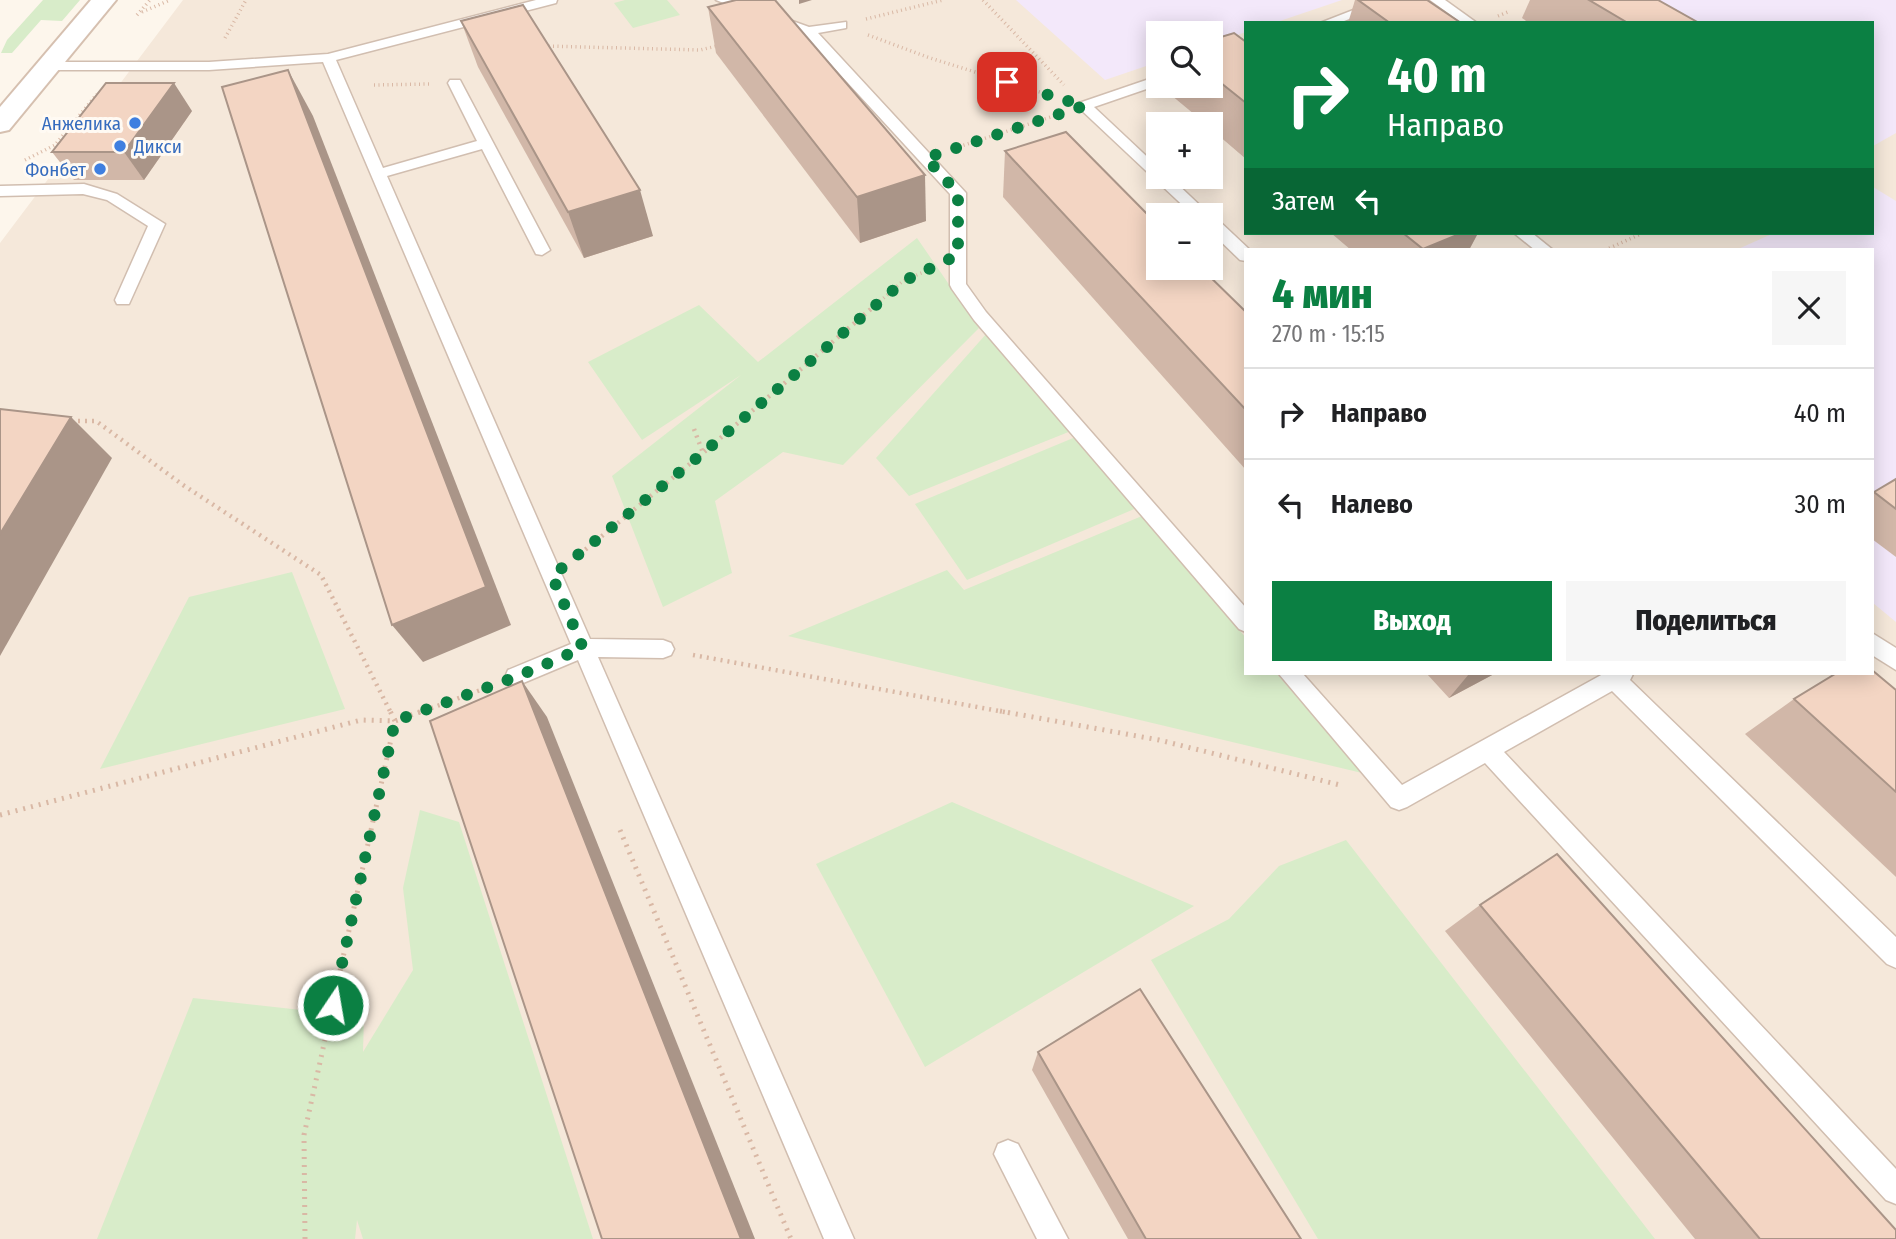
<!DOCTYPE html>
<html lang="ru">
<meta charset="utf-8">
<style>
body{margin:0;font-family:"Fira Sans Condensed",sans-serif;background:#f6f6f6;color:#202124;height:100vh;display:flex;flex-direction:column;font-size:26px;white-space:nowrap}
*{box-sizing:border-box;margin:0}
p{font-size:23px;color:#757577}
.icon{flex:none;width:38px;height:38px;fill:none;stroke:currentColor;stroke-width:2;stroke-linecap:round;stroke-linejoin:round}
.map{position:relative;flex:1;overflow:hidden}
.side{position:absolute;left:1244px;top:248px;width:630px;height:427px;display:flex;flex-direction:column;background:#fff;border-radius:0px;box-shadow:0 4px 18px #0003}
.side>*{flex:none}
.top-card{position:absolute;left:1244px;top:21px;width:630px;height:214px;border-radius:0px;box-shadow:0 4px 18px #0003;background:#0b8043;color:#fff;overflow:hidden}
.fabs{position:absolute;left:1146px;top:21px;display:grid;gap:14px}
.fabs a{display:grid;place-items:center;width:77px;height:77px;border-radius:0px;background:#fff;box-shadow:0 4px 18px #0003;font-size:35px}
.pin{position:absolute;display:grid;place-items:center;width:60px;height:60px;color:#fff;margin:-30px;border-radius:14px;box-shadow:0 4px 10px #0006}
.me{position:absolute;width:77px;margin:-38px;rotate:12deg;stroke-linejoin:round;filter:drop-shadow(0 0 5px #0008)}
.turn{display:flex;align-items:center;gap:24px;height:147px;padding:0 28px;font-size:32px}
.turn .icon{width:91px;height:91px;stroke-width:2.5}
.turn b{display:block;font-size:49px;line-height:60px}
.then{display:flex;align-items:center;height:66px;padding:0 28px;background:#0003;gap:14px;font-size:26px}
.round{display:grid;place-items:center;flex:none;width:74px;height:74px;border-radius:0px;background:#f6f6f6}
.head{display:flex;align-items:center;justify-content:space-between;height:119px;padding:0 28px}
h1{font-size:42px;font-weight:800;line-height:52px;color:#0b8043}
.primary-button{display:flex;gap:14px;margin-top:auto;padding:14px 28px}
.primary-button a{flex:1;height:80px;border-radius:0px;background:#0b8043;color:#fff;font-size:28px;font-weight:800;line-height:80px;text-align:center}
.primary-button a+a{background:#f6f6f6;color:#202124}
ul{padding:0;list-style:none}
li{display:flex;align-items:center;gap:21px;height:91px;padding:0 28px;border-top:2px solid #e0e0e0}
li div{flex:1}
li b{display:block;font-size:26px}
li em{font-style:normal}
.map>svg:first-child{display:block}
.residential{fill:#f5e8da;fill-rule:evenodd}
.education{fill:#f3e8fa}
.green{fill:#d8ecc9}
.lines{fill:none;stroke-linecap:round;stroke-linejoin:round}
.service-casing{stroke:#d1beb0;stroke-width:3}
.secondary-casing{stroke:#d6c0b0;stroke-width:4}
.path-far2{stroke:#d9b8a5;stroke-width:3.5;stroke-dasharray:1 3.5;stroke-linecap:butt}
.path-far1{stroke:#d9b8a5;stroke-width:4.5;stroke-dasharray:2 5;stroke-linecap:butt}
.path{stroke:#d9b8a5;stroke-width:5;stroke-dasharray:2 6;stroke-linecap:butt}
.service{fill:#fff;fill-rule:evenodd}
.secondary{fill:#fff;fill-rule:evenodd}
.wall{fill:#d1b7a8}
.shaded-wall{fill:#aa9588}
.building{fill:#f3d5c3;stroke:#aa9588;stroke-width:2}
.route{stroke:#0b8043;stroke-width:12;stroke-dasharray:0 21.6}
.shop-dot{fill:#3f7fe0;stroke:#fffaf3;stroke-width:2.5}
.labels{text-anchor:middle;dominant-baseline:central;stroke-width:6;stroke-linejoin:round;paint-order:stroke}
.far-shop-label{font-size:19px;fill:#366cbe;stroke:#fffaf3;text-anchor:end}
</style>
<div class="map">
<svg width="1896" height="1239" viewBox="0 0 1896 1239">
<rect width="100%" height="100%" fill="#fdf6ec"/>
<path class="residential" d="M 183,0 L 1896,0 L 1896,1239 L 0,1239 L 0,243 ZM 1246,23 L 1872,23 L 1872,233 L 1246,233 ZM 1158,33 L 1211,33 L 1211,86 L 1158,86 ZM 1158,124 L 1211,124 L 1211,177 L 1158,177 ZM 1158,215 L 1211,215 L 1211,268 L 1158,268 ZM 1246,250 L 1872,250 L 1872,674 L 1246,674 Z"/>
<g class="education">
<polygon points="1016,0 1342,0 1274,23 1246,23 1246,32 1211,44 1211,33 1158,33 1158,62 1105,80"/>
<polygon points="1582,0 1896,0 1896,133 1873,146 1872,23 1621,23"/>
<polygon points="1873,187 1896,201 1896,622 1873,603 1872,250 1736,250 1774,233 1872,233"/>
</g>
<g class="green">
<polygon points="43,0 80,0 62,21 41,20 12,53 1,53 7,40"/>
<polygon points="625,0 667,0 680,15 633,28 614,3"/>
<polygon points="917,238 979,328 843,465 783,452 715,501 732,573 663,607 612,476 741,375 642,440 588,362 699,305 758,362"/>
<polygon points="987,333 1071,431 909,496 876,458"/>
<polygon points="1078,436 1139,507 967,580 915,504"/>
<polygon points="1142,516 1246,638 1246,674 1277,674 1362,773 788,636 947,570 964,590"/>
<polygon points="292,572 345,709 100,769 189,597"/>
<polygon points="952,802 1194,906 925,1067 816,864"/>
<polygon points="420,810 459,822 593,1239 363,1239 357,1220 355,1239 97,1239 193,998 364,1017 363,1052 413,970 403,888"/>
<polygon points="1346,840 1655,1239 1318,1239 1151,960 1229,919 1279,866"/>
</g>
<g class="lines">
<g class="service-casing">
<g id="service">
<polygon points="536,0 557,0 556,3 336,60 383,168 477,141 448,83 450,80 460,80 550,250 542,255 536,254 482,149 387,176 590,639 663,640 671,643 674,649 671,655 663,658 598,657 854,1239 824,1239 578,660 516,686 508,684 505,677 508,670 571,644 323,62 209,70 48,70 41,66 48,62 209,62 328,54"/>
<polygon points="716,0 734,0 809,27 846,22 846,28 818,33 966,193 966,284 986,312 1246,608 1246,632 1239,629 974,320 952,289 950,285 950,194 803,34"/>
<polygon points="1379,0 1398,0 1339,23 1320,23"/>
<polygon points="1430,0 1445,0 1477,23 1462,23"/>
<polygon points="1158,76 1158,85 1094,107 1158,167 1158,177 1170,177 1210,215 1193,215 1077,106 1079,103"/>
<polygon points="84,184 117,194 165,224 129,304 117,304 115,300 148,226 107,200 83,194 0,196 0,186"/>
<polygon points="1211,218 1217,219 1250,250 1246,250 1246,261 1240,260 1211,232"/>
<polygon points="1514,233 1532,233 1553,250 1535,250"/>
<polygon points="1872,633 1896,648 1896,670 1872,655"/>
<polygon points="1279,674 1303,674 1402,785 1603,674 1633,674 1630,680 1896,937 1896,968 1887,964 1612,691 1504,752 1896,1169 1896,1204 1886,1200 1485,763 1407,807 1399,810 1391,807"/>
<polygon points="1008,1140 1018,1144 1068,1239 1037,1239 994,1154 998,1144"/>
</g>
</g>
<g class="secondary-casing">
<polygon id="secondary" points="91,0 116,0 9,130 0,132 0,107"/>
</g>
<g class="path-far2">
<polyline points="983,0 1064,85"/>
<polyline points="142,12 170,0"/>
<polyline points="137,15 150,0"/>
<polyline points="1498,16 1510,11"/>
<polyline points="866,19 943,0"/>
<polyline points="868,35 930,58 1056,97"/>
<polyline points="225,38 246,0"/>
<polyline points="544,46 700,50 721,45"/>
<polyline points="374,85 429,84"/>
<polyline points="955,148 1057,115"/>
<polyline points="25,160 55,145 97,94"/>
<polyline points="1605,250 1643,233"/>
<polyline points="870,310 903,281 928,270"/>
</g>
<g class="path-far1">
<polyline points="71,421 96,421 183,485 321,575 391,713"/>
<polyline points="694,429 703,453"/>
<polyline points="580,554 703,453 872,308"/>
<polyline points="693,655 1010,713"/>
<polyline points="418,713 486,688"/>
</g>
<g class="path">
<polyline points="1000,711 1159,740 1340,785"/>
<polyline points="0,815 361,720 395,721 422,711"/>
<polyline points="620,830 791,1239"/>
<polyline points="305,1239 304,1135 395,721 390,711"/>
</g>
<use href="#service" class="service"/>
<use href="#secondary" class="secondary"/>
</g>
<g class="wall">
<polygon points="1355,0 1427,0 1461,23 1348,23"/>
<polygon points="1530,0 1658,0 1699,23 1529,23 1522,18"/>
<polygon points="708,7 926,221 860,243 716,53"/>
<polygon points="461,21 653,236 584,258 478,67"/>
<polygon points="1211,40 1246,42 1246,159 1211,129 1211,124 1206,124 1171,95 1173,86 1211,86"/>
<polygon points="192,111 144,180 74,180 52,152"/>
<polygon points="1005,151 1246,312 1246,470 1003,197"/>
<polygon points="1331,233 1478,233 1469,250 1351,250"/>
<polygon points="1896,479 1896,557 1872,539 1872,493"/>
<polygon points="1427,674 1494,674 1449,698"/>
<polygon points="1896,690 1896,877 1745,734 1794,699"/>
<polygon points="1480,905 1896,1239 1695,1239 1445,931"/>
<polygon points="1038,1052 1301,1239 1128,1239 1032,1070"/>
</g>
<g class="shaded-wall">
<polygon points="799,0 812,0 799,4"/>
<polygon points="288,70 313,116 511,625 423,662 392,625"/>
<polygon points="174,83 192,111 144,180 124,152"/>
<polygon points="925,175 926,221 860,243 857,197"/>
<polygon points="640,190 653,236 584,258 568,212"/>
<polygon points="1462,233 1478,233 1469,250 1422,250"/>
<polygon points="71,417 112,458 0,656 0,534"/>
<polygon points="1469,674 1494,674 1449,698"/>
<polygon points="522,681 547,717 755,1239 741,1239"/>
</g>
<g class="building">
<polygon points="736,0 775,0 925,175 857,197 708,7"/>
<polygon points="1358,0 1427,0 1461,23 1390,23"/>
<polygon points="1589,0 1658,0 1699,23 1628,23"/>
<polygon points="523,5 640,190 568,212 461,21"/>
<polygon points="1234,33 1246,42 1246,103 1211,75 1211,40"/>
<polygon points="288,70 486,587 392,625 222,87"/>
<polygon points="106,83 174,83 124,152 52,152"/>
<polygon points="1066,132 1158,225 1158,268 1201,268 1246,312 1246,410 1005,151"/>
<polygon points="1403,233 1462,233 1423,249"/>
<polygon points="0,409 71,417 0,534"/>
<polygon points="1896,479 1896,509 1874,492"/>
<polygon points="1872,670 1896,690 1896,792 1794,699 1835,674 1872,674"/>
<polygon points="522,681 741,1239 602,1239 430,721"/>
<polygon points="1557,854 1896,1230 1896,1239 1760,1239 1480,905"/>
<polygon points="1140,989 1301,1239 1146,1239 1038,1052"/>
</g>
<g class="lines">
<polyline class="route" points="333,1005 395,721 516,677 583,648 552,576 703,453 904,281 958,255 958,193 926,158 1084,106 1007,82"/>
</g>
<g class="shop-dot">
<circle cx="135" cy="123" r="7"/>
<circle cx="120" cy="146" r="7"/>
<circle cx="100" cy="169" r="7"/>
</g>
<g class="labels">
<g class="far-shop-label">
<text x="121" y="123">Анжелика</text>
<text x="134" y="146" text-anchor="start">Дикси</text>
<text x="86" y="169">Фонбет</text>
</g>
</g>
</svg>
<div class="fabs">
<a><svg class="icon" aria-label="search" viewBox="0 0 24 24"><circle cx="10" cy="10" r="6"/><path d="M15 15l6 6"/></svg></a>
<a>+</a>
<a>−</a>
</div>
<div class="pin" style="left:1007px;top:82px;background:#d93025"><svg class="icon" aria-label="arrive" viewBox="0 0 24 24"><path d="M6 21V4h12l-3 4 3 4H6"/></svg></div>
<svg class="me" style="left:333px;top:1005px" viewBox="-20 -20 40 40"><circle r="17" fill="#0b8043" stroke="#fff" stroke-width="3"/><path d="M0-11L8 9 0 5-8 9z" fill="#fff"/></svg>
<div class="top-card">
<div class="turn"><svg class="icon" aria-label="right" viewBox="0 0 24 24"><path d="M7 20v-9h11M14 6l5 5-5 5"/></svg><div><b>40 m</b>Направо</div></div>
<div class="then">Затем<svg class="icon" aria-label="left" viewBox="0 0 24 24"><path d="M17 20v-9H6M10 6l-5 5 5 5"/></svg></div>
</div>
<section class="side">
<div class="head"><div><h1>4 мин</h1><p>270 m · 15:15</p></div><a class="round"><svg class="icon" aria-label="close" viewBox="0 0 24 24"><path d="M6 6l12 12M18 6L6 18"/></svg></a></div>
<ul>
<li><svg class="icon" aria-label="right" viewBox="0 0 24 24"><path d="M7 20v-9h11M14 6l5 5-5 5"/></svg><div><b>Направо</b></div><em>40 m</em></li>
<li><svg class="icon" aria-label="left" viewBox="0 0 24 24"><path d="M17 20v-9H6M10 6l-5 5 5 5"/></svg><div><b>Налево</b></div><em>30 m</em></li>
</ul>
<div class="primary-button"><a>Выход</a><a>Поделиться</a></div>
</section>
</div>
